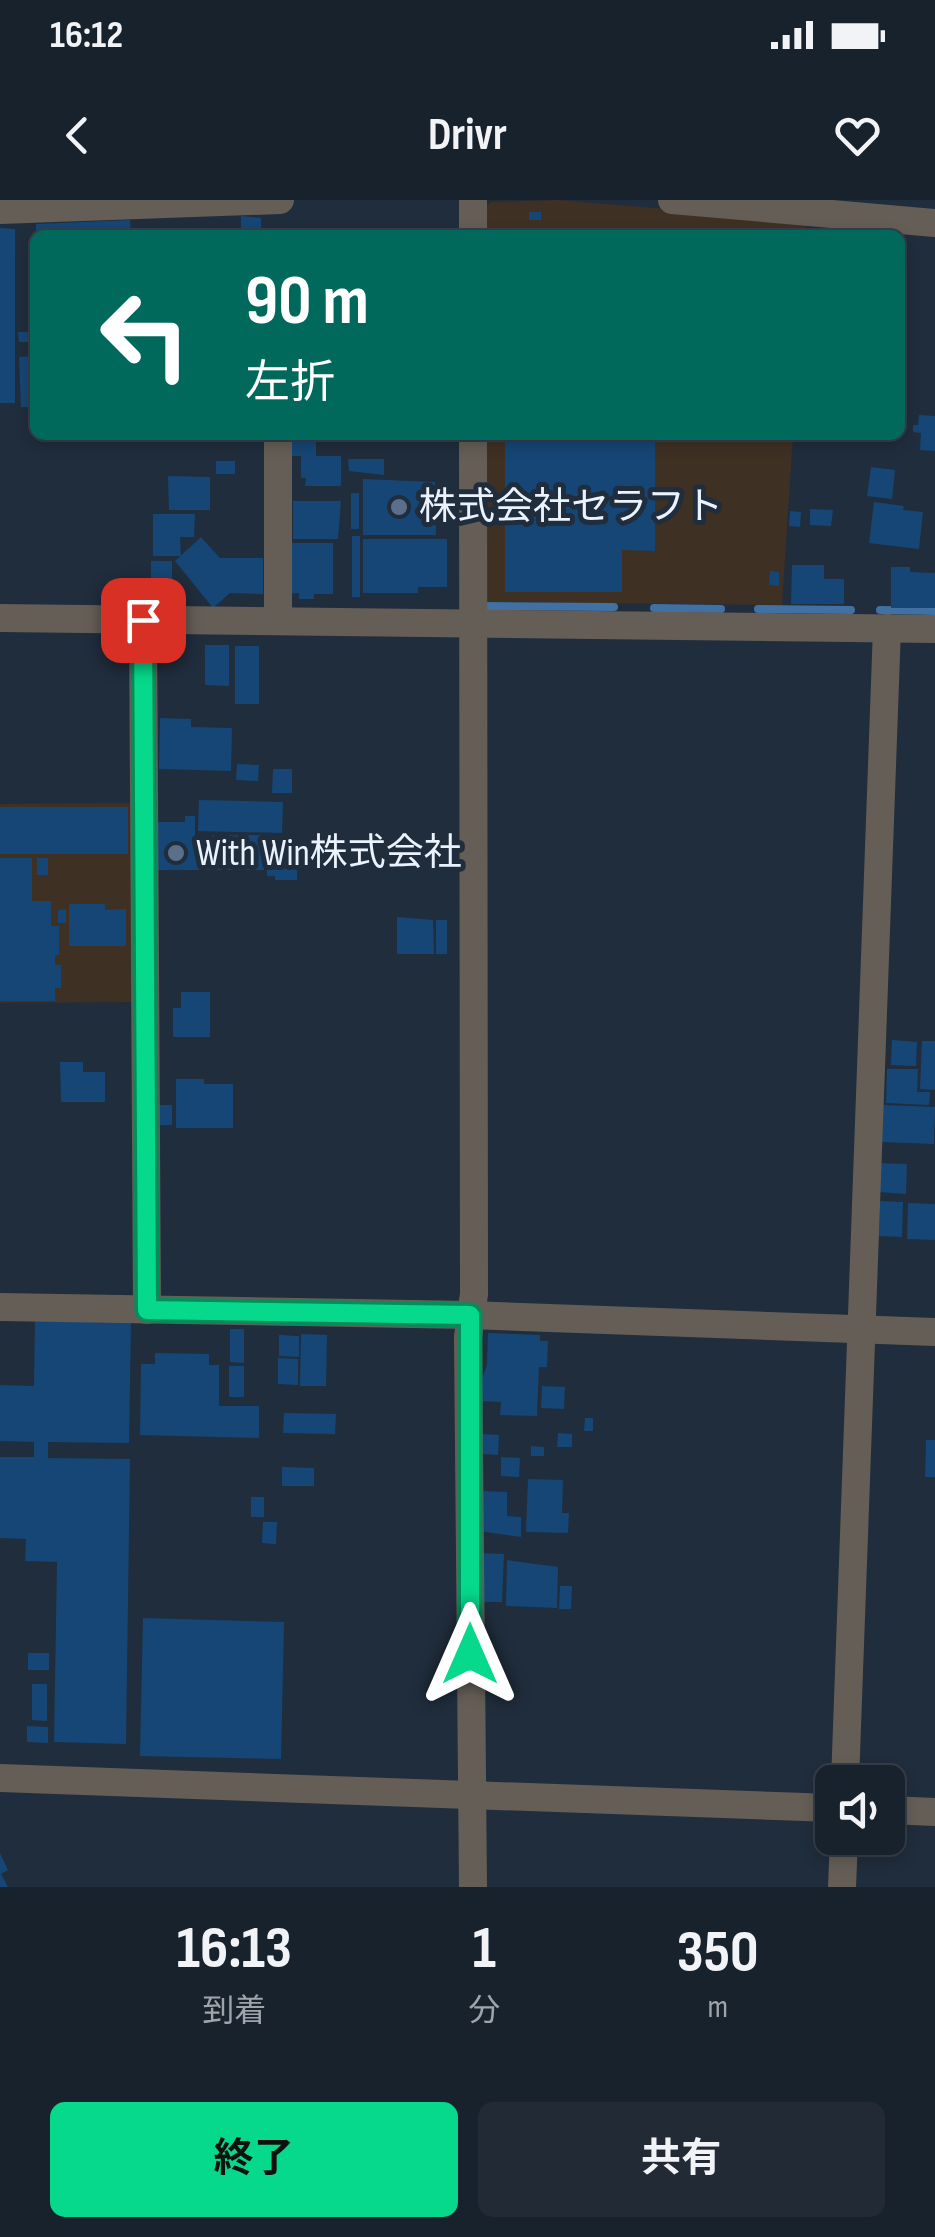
<!DOCTYPE html>
<html lang="ja">
<meta charset="utf-8">
<style>
body{margin:0;font-family:"Sofia Sans Condensed","Noto Sans JP",sans-serif;background:#212a35;color:#f1f3f6;height:100vh;display:flex;flex-direction:column;font-size:38px;white-space:nowrap}
*{box-sizing:border-box;margin:0}
p{font-size:32px;color:#9fa4aa}
.icon{flex:none;width:55px;height:55px;fill:none;stroke:currentColor;stroke-width:2;stroke-linecap:round;stroke-linejoin:round}
.map{position:relative;height:1687px;overflow:hidden}
.details{display:flex;flex-direction:column;background:#18222d;flex:1}
.details>*{flex:none}
.guide{position:absolute;left:30px;top:30px;width:875px;height:210px;border-radius:15px;box-shadow:0 5px 15px #0003,0 0 0 2px #363f49;background:#00695c;color:#fff;overflow:hidden}
.controls{position:absolute;left:815px;top:1565px;display:grid;gap:20px}
.controls a{display:grid;place-items:center;width:90px;height:90px;border-radius:15px;background:#18222d;box-shadow:0 5px 15px #0003,0 0 0 2px #363f49;font-size:50px}
.pin{position:absolute;display:grid;place-items:center;width:85px;height:85px;color:#fff;margin:-42px;border-radius:20px;box-shadow:0 5px 15px #0006}
.me{position:absolute;width:110px;margin:-55px;rotate:0deg;stroke-linejoin:round;filter:drop-shadow(0 0 8px #0008)}
.turn{display:flex;align-items:center;gap:35px;height:210px;padding:0 50px;font-size:45px}
.turn .icon{width:130px;height:130px;stroke-width:2.5}
.turn b{display:block;font-size:70px;line-height:85px}
.eta{display:flex;justify-content:space-evenly;align-items:center;height:170px;text-align:center}
.eta b{font-size:60px;font-weight:700;line-height:70px}
.action{display:flex;gap:20px;margin-top:auto;padding:20px 50px}
.action a{flex:1;height:115px;border-radius:15px;background:#06d98b;color:#111;font-size:40px;font-weight:700;line-height:115px;text-align:center}
.action a+a{background:#212a35;color:#f1f3f6}
.status{display:flex;justify-content:space-between;align-items:center;height:70px;padding:0 50px;background:#18222d;direction:ltr}
.status svg{height:28px;fill:currentColor}
header{display:flex;justify-content:space-between;align-items:center;height:130px;padding:0 50px;background:#18222d;font-size:45px;font-weight:700}
.map>svg:first-child{display:block}
.industrial{fill:#3f3024}
.lines{fill:none;stroke-linecap:round;stroke-linejoin:round}
.stream{stroke:#4170a3;stroke-width:8}
.building{fill:#164675}
.minor{stroke:#655e57;stroke-width:28}
.route-casing{stroke:#048d5a;stroke-width:25}
.route{stroke:#06d98b;stroke-width:18}
.service-dot{fill:#5c6f8a;stroke:#202d3c;stroke-width:4}
.labels{text-anchor:middle;dominant-baseline:central;stroke-width:10;stroke-linejoin:round;paint-order:stroke}
.poi-label{font-size:38px;fill:#eaf3fd;stroke:#202d3c;text-anchor:start}
</style>
<div class="status"><b>16:12</b><svg viewBox="0 0 49 12"><path d="M0 12V9h3v3zM5 12V6h3v6zM10 12V3h3v9zM15 12V0h3v12zM26 1h20v11H26zM47 4h2v5h-2z"/></svg></div>
<header><svg class="icon" aria-label="back" viewBox="0 0 24 24"><path d="M15 5l-7 7 7 7"/></svg>Drivr<svg class="icon" aria-label="heart" viewBox="0 0 24 24"><path d="M12 20l-8-8c-3-5 5-10 8-4 3-6 11-1 8 4z"/></svg></header>
<div class="map">
<svg width="935" height="1687" viewBox="0 0 935 1687">
<rect width="100%" height="100%" fill="#202d3c"/>
<g class="industrial">
<polygon points="560,0 807,21 806,35 483,35 483,10 491,2"/>
<polygon points="483,235 793,235 782,405 483,402"/>
<polygon points="134,603 136,802 0,803 0,604"/>
</g>
<g class="lines">
<g class="stream">
<polyline points="485,406 614,407"/>
<polyline points="654,408 721,409"/>
<polyline points="758,409 851,410"/>
<polyline points="880,410 935,411"/>
</g>
</g>
<g class="building">
<rect x="529" y="12" width="12" height="8"/>
<polygon points="241,16 261,18 261,31 241,34"/>
<polygon points="130,20 131,35 36,35 36,24"/>
<polygon points="0,28 15,29 15,203 0,203"/>
<rect x="505" y="29" width="150" height="6"/>
<polygon points="18,132 35,132 35,142 19,142"/>
<polygon points="35,156 35,207 21,207 19,157"/>
<polygon points="919,215 935,216 935,251 920,250 921,233 913,232 913,225 918,225"/>
<polygon points="505,235 655,235 655,351 622,350 622,392 505,392"/>
<polygon points="289,236 316,236 316,256 341,256 341,286 305,286 306,278 301,278 301,256 289,256"/>
<polygon points="348,259 384,259 384,275 349,271"/>
<rect x="216" y="261" width="19" height="13"/>
<polygon points="871,267 895,270 892,299 867,296"/>
<polygon points="168,276 210,277 210,310 169,310"/>
<polygon points="363,279 435,282 436,335 363,335"/>
<rect x="351" y="293" width="8" height="36"/>
<polygon points="293,301 341,301 338,339 293,339"/>
<polygon points="874,302 904,306 903,310 923,312 919,349 869,343"/>
<polygon points="810,309 833,310 831,326 810,325"/>
<polygon points="790,311 801,312 800,327 789,326"/>
<polygon points="153,314 195,314 194,337 180,337 181,356 153,356"/>
<rect x="352" y="336" width="8" height="61"/>
<polygon points="201,337 220,358 263,358 263,394 230,393 213,408 175,361"/>
<polygon points="363,339 447,339 447,387 418,387 418,393 363,393"/>
<polygon points="286,343 333,343 333,394 314,394 314,399 299,399 299,393 286,394"/>
<rect x="151" y="361" width="21" height="19"/>
<polygon points="792,365 824,365 824,379 844,379 844,404 791,404"/>
<polygon points="891,367 910,367 910,372 935,373 935,408 891,408"/>
<polygon points="770,371 779,372 779,386 769,385"/>
<polygon points="205,445 229,445 229,486 205,485"/>
<rect x="235" y="446" width="24" height="58"/>
<polygon points="160,518 191,519 191,527 232,528 231,571 159,569"/>
<polygon points="237,564 259,565 258,581 236,580"/>
<polygon points="273,569 292,569 292,593 272,593"/>
<polygon points="199,600 283,602 282,633 198,631"/>
<rect x="0" y="607" width="128" height="47"/>
<polygon points="185,616 195,616 195,636 263,635 264,670 158,670 158,622 185,622"/>
<polygon points="266,641 297,641 297,680 275,680 275,676 267,676"/>
<polygon points="0,658 32,658 32,701 51,701 51,726 59,726 59,755 55,755 55,765 61,765 61,788 55,788 55,801 0,801"/>
<rect x="37" y="658" width="11" height="17"/>
<polygon points="69,704 105,704 105,710 126,709 126,746 69,746"/>
<polygon points="66,709 66,723 58,723 58,710"/>
<polygon points="397,717 433,720 434,754 397,754"/>
<rect x="436" y="720" width="11" height="34"/>
<polygon points="181,792 210,792 210,837 173,837 173,808 181,808"/>
<polygon points="892,840 917,842 916,866 891,865"/>
<polygon points="922,841 935,841 935,890 920,889"/>
<polygon points="60,862 83,862 83,872 105,872 105,902 61,902"/>
<polygon points="887,869 918,869 917,892 930,892 929,905 886,903"/>
<polygon points="176,879 204,879 204,884 233,884 233,928 176,928"/>
<rect x="156" y="905" width="16" height="20"/>
<polygon points="883,905 935,907 934,944 882,942"/>
<polygon points="879,963 907,964 906,994 878,992"/>
<polygon points="880,1001 903,1002 902,1037 879,1036"/>
<polygon points="908,1003 935,1004 935,1040 907,1039"/>
<polygon points="35,1121 131,1123 129,1243 48,1242 48,1258 130,1259 126,1544 54,1542 57,1362 25,1361 26,1339 0,1338 0,1257 34,1257 34,1242 0,1241 0,1185 34,1186"/>
<polygon points="230,1129 244,1129 244,1163 230,1162"/>
<polygon points="488,1133 540,1135 540,1141 548,1141 547,1167 539,1167 537,1216 500,1215 501,1202 480,1201 481,1182 487,1165"/>
<polygon points="301,1134 327,1135 326,1186 300,1186"/>
<polygon points="279,1135 299,1136 299,1157 279,1156"/>
<polygon points="155,1153 209,1154 209,1165 219,1165 219,1206 259,1206 259,1238 140,1235 141,1164 155,1164"/>
<polygon points="278,1158 298,1159 298,1185 278,1184"/>
<rect x="229" y="1166" width="15" height="31"/>
<polygon points="542,1186 565,1187 564,1209 541,1208"/>
<polygon points="284,1213 336,1214 335,1234 283,1233"/>
<polygon points="585,1218 593,1218 593,1231 584,1231"/>
<polygon points="558,1233 572,1234 572,1247 557,1247"/>
<polygon points="482,1234 499,1235 498,1255 481,1254"/>
<polygon points="926,1240 935,1240 935,1277 925,1277"/>
<polygon points="531,1246 544,1247 544,1256 531,1256"/>
<polygon points="501,1257 520,1258 519,1277 501,1276"/>
<polygon points="282,1267 314,1268 314,1286 282,1286"/>
<polygon points="528,1279 563,1280 562,1313 569,1313 568,1333 526,1332"/>
<polygon points="481,1291 507,1292 507,1316 521,1317 521,1337 479,1331"/>
<rect x="251" y="1297" width="13" height="20"/>
<polygon points="263,1322 277,1322 276,1344 262,1343"/>
<polygon points="479,1353 504,1354 502,1402 478,1402"/>
<polygon points="507,1360 558,1367 557,1408 506,1406"/>
<polygon points="560,1386 572,1386 571,1409 559,1409"/>
<polygon points="143,1418 284,1422 281,1559 140,1556"/>
<rect x="28" y="1453" width="21" height="17"/>
<polygon points="32,1484 47,1484 47,1521 32,1520"/>
<polygon points="27,1526 48,1527 48,1543 27,1542"/>
<polygon points="0,1653 8,1670 1,1674 8,1687 0,1687"/>
</g>
<g class="lines">
<g class="minor">
<polyline points="473,0 473,35"/>
<polyline points="672,0 935,23"/>
<polyline points="0,10 280,0"/>
<polyline points="278,235 278,421"/>
<polyline points="473,235 474,1094 468,1137 473,1687"/>
<polyline points="0,418 935,429"/>
<polyline points="143,419 147,1110"/>
<polyline points="0,1107 470,1115 935,1132"/>
<polyline points="0,1578 832,1608"/>
<polyline points="845,1582 887,428"/>
<polyline points="888,1610 935,1612"/>
<polyline points="842,1687 844,1638"/>
</g>
</g>
<g class="lines">
<g class="route-casing">
<polyline id="route" points="143,420 147,1110 470,1115 470,1454"/>
</g>
<use href="#route" class="route"/>
</g>
<g class="service-dot">
<circle cx="399" cy="307" r="10"/>
<circle cx="176" cy="653" r="10"/>
</g>
<g class="labels">
<g class="poi-label">
<text x="419" y="307">株式会社セラフト</text>
<text x="196" y="653">With Win株式会社</text>
</g>
</g>
</svg>
<div class="controls">
<a><svg class="icon" aria-label="sound" viewBox="0 0 24 24"><path d="M4 9h4l5-4v14l-5-4H4zM17 9q2 3 0 6"/></svg></a>
</div>
<div class="pin" style="left:143px;top:420px;background:#d93025"><svg class="icon" aria-label="arrive" viewBox="0 0 24 24"><path d="M6 21V4h12l-3 4 3 4H6"/></svg></div>
<svg class="me" style="left:470px;top:1454px" viewBox="-20 -20 40 40"><path d="M0-17L14 15 0 8-14 15z" fill="#06d98b" stroke="#fff" stroke-width="4"/></svg>
<div class="guide">
<div class="turn"><svg class="icon" aria-label="left" viewBox="0 0 24 24"><path d="M17 20v-9H6M10 6l-5 5 5 5"/></svg><div><b>90 m</b>左折</div></div>
</div>
</div>
<section class="details">
<div class="eta">
<div><b>16:13</b><p>到着</p></div>
<div><b>1</b><p>分</p></div>
<div><b>350</b><p>m</p></div>
</div>
<div class="action"><a>終了</a><a>共有</a></div>
</section>
